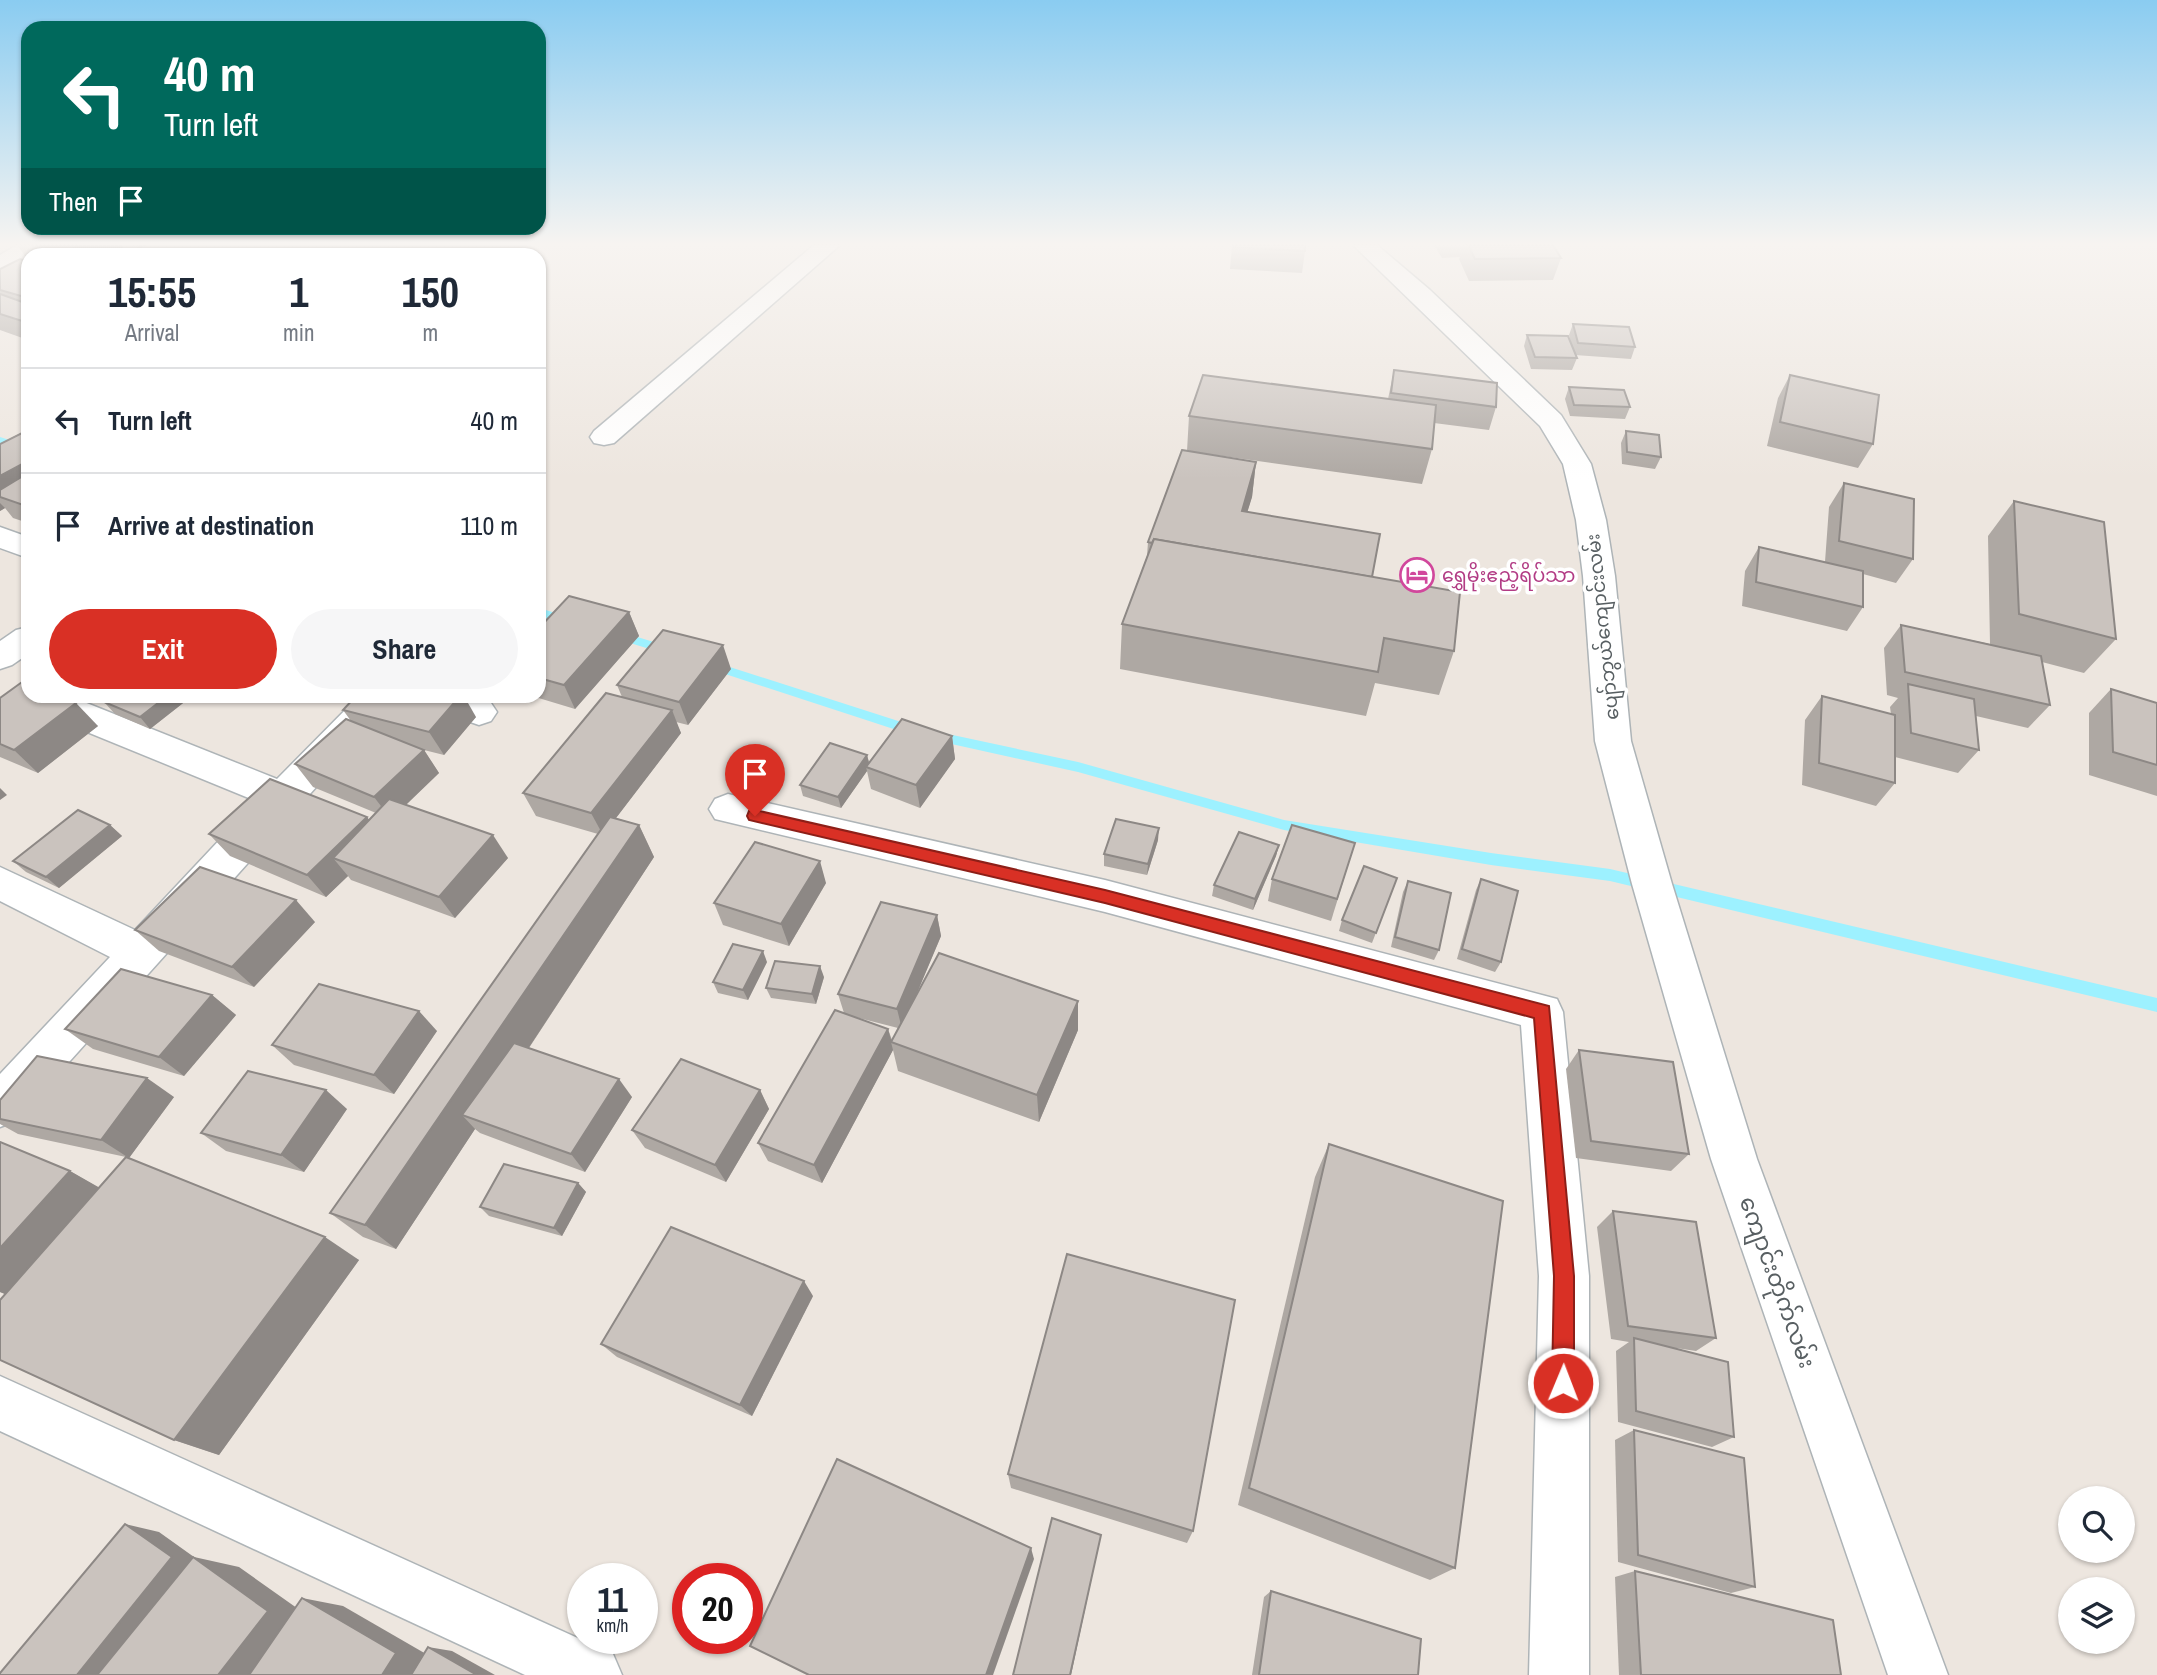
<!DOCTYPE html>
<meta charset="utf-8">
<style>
body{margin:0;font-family:"Archivo Narrow","Noto Sans Myanmar",sans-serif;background:#f6f6f7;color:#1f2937;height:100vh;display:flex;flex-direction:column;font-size:26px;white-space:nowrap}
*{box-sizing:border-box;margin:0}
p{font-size:23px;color:#747a83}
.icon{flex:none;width:38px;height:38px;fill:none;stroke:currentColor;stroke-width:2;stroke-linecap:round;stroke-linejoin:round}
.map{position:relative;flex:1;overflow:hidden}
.drawer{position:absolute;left:21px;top:248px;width:525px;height:455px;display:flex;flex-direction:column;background:#fff;border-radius:21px;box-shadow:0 2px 5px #0004}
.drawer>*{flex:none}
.banner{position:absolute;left:21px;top:21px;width:525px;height:214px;border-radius:21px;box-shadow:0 2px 5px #0004;background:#00695c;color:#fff;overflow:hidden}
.buttons{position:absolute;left:2058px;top:1486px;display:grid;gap:14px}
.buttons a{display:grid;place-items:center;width:77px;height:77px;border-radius:50%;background:#fff;box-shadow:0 2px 5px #0004;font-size:35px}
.speed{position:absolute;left:567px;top:1563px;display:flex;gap:14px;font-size:35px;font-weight:700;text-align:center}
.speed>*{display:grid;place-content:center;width:91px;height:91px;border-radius:50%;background:#fff;box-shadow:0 2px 5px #0004;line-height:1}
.speed small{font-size:18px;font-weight:400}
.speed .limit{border:10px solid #d22;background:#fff;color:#111}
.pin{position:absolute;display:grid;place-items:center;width:60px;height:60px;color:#fff;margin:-72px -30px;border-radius:50% 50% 50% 0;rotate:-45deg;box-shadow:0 0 7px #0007}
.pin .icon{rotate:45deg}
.me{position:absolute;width:77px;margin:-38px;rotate:1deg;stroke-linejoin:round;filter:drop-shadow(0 0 5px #0008)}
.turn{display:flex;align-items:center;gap:24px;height:147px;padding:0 28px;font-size:32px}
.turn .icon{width:91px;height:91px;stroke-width:2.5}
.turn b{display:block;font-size:49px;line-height:60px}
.then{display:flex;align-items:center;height:66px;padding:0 28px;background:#0003;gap:14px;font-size:26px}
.eta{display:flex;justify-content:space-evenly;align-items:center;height:119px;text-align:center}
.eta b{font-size:42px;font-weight:700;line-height:49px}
.cta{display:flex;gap:14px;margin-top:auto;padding:14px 28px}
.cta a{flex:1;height:80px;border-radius:42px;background:#d93025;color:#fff;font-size:28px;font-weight:700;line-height:80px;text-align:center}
.cta a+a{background:#f6f6f7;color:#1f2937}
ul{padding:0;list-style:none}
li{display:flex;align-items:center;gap:21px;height:105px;padding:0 28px;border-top:2px solid #e0e1e3}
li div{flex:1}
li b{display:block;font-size:26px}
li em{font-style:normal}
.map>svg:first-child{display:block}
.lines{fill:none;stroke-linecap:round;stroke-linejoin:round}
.stream{fill:#9df1ff;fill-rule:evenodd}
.minor-casing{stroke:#aeb4b7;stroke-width:3}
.minor{fill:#fff;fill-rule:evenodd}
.wall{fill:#aea8a3;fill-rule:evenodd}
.shaded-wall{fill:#8d8885}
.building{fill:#cac3be;stroke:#8d8885;stroke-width:2}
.route{fill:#d93025;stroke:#8d1f18;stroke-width:2}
.labels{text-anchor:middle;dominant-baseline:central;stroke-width:7;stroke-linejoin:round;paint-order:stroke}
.hotel-label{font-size:19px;fill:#b23c85;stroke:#fff;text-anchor:start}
.street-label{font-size:19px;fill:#585f62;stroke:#fff}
.near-street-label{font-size:23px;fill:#585f62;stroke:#fff}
</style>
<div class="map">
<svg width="2157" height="1675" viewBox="0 0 2157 1675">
<rect width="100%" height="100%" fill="#ede6df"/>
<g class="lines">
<g class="stream">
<polygon points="0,437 28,446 28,453 0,443"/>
<polygon points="539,608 572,618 574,621 568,625 539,616"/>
<polygon points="618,631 673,648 675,651 669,655 614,638 612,635 614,632"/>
<polygon points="711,661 920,728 922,731 915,736 707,668 705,665 707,662"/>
<polygon points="934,731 1078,762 1284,820 1491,853 1610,869 2157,998 2157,1012 1610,881 1491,865 1284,830 1078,772 929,739 927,736"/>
</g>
<g class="minor-casing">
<g id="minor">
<polygon points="17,245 44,245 8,270 0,272 0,255"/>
<polygon points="814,245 840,245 614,443 604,445 594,443 590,437 594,431"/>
<polygon points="1353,245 1377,245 1430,290 1561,415 1591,464 1606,520 1615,576 1631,741 1672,884 1757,1159 1948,1675 1888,1675 1711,1159 1632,884 1595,741 1583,576 1576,520 1563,464 1540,426"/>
<polygon points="0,527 28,537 28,558 0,548"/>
<polygon points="28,627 28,654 12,665 0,669 0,641 16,630"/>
<polygon points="28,685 28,696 69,696 277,779 359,696 398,696 16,1121 0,1127 0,1074 110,957 0,901 0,867 135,930 256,801 21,705 16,696 21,687"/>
<polygon points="416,696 472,696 491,703 497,712 491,721 479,725 421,705"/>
<polygon points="728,794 1105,880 1557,999 1563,1012 1589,1276 1589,1675 1529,1675 1539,1276 1521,1025 1105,912 715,819 709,809 715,799"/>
<polygon points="0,1376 613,1654 622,1675 525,1675 0,1431"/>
</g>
</g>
<use href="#minor" class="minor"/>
</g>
<g class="wall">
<polygon points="17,245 121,245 125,251 116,256 28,256 28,260"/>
<polygon points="127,245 147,245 140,248"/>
<polygon points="1232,245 1305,251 1302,273 1230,269"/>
<polygon points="1434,245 1553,245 1561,258 1553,280 1469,281 1459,259 1460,257 1442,258"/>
<polygon points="28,262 28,340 0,330 0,269"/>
<polygon points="1573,324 1635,347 1631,359 1575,355 1577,358 1572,370 1531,369 1524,346 1527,335 1572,347 1569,335"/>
<polygon points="1394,370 1496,407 1489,430 1434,423 1432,449 1422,484 1187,451 1189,416 1388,399"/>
<polygon points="1790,375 1873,444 1858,468 1767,446 1778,398"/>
<polygon points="1569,387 1630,407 1625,419 1570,416 1565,399"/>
<polygon points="28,429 28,523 13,518 5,508 0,511 0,444"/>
<polygon points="1626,431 1661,457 1655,469 1622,464 1621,443"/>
<polygon points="1256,462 1252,497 1247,512 1372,577 1454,651 1439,695 1375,683 1366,716 1120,669 1122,624 1147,556 1148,542"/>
<polygon points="1844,483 1913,559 1896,583 1863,574 1863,607 1847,631 1742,606 1745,571 1759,547 1825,562 1829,507"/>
<polygon points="2014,501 2116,639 2084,673 2042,662 2050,705 2028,728 1976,716 1979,750 1958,773 1895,757 1895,783 1876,806 1802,785 1805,720 1822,696 1891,714 1890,707 1898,698 1887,695 1884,648 1901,625 1990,644 1988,536"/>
<polygon points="629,612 639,636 575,709 532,696 539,696 539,615 543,624"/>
<polygon points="731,669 688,725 676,722 681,733 616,818 639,825 654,857 529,1048 632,1097 585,1172 480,1133 475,1129 396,1249 363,1237 330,1213 598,834 536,816 523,793 622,697 617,685"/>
<polygon points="2111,689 2157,703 2157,796 2089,775 2089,713"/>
<polygon points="74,696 103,696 95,703"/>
<polygon points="111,696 192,696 150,729 115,714 104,702"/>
<polygon points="0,697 0,698 98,726 38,773 0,757"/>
<polygon points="343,710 476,717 444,755 424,750 439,773 406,805 508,858 455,918 351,880 348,876 326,897 230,856 209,834 367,817 369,820 376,813 313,787 295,764 351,721"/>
<polygon points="952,736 955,759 920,808 871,789 867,771 841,808 803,796 800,785 867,755 869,762"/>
<polygon points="110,825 122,836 59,888 26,872 13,861"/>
<polygon points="1158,840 1147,875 1104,866 1104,854"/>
<polygon points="1355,843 1331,921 1268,901 1272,879"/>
<polygon points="1279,845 1276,856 1253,910 1212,896 1214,885"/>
<polygon points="1397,878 1372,943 1339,931 1342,920"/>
<polygon points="1481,879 1501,962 1495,972 1457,959 1476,890"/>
<polygon points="1408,881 1439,950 1434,960 1391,947 1403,892"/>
<polygon points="826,883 789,946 723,925 714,903"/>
<path d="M 937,915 L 941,936 L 915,997 L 1078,1030 L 1039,1122 L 898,1071 L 893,1050 L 822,1183 L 768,1161 L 758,1143 L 844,1013 L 838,994 ZM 851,1016 L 898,1028 L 892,1040 L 888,1029 Z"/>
<polygon points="315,922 254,987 159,951 135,930"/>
<polygon points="767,962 748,1000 718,993 713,982"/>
<polygon points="824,977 816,1004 771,998 766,988"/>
<polygon points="212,995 236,1015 184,1076 93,1049 65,1029"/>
<polygon points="437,1031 394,1094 294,1065 272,1045"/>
<polygon points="1579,1050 1689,1154 1671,1171 1576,1158 1566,1069"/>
<polygon points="760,1090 769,1109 726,1182 645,1148 632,1130"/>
<polygon points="174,1097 129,1158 359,1260 219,1455 174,1440 5,1294 0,1292 0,1142 70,1171 99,1188 126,1157 18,1134 0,1124 0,1100"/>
<polygon points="347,1109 304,1172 226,1151 201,1133"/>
<polygon points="1329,1144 1455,1568 1430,1580 1238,1505 1315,1177"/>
<polygon points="578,1183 586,1192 562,1236 489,1216 480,1207"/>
<polygon points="1613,1211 1716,1338 1696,1351 1676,1348 1734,1437 1712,1447 1618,1422 1616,1351 1629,1342 1611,1339 1597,1227"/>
<polygon points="813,1296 752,1416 617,1357 601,1344"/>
<polygon points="1634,1430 1755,1587 1731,1593 1618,1562 1615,1440"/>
<polygon points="1008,1474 1193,1531 1187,1543 1011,1488"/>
<polygon points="1635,1571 1841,1675 1619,1675 1615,1577"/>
<polygon points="1271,1591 1418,1675 1252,1675 1264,1597"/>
</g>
<g class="shaded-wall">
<polygon points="80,245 121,245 125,251 116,256 65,256 63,253"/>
<polygon points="137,245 147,245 140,248"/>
<polygon points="28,319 28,329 22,321"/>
<polygon points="28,461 28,495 0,497 0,476"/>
<polygon points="1256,462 1252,497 1237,546 1242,511"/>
<polygon points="0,503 5,508 0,511"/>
<polygon points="629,612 639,636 575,709 564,685"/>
<polygon points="539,615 549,635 539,645"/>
<polygon points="723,645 731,669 688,725 679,702"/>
<polygon points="89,696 103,696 95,703"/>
<polygon points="167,696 192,696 150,729 140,717"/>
<polygon points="460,696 464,696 476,717 444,755 429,732"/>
<polygon points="76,703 98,726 38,773 14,750"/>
<polygon points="672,710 681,733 603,835 591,813"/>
<polygon points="952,736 955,759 920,808 916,785"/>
<polygon points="424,750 439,773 391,819 374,797"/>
<polygon points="867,755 870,767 866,767 867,771 841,808 838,797"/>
<polygon points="0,788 7,795 0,800"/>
<polygon points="367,817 384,840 333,858 348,876 326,897 307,875"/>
<polygon points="110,825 122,836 59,888 46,877"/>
<polygon points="639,825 654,857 480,1122 462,1115 475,1129 396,1249 365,1225"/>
<polygon points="1159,828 1158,840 1147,875 1148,864"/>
<polygon points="493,835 508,858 455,918 439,897"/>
<polygon points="1279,845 1276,856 1253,910 1255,899"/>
<polygon points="820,861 826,883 789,946 781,924"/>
<polygon points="296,900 315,922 254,987 232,967"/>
<polygon points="937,915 941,936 902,1029 897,1009"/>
<polygon points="763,951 767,962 748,1000 743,990"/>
<polygon points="820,966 824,977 816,1004 812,994"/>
<polygon points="212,995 236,1015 184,1076 159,1057"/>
<polygon points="1078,1001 1078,1030 1039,1122 1037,1095"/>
<polygon points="419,1011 437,1031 394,1094 374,1075"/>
<polygon points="888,1029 892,1043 891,1042 893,1050 822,1183 814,1165"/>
<polygon points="147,1078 174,1097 129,1158 101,1140"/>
<polygon points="619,1079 632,1097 585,1172 571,1154"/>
<polygon points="326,1090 347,1109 304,1172 281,1155"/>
<polygon points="760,1090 769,1109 726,1182 715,1165"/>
<polygon points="70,1171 100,1188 5,1294 0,1292 0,1248"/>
<polygon points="578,1183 586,1192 562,1236 554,1228"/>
<polygon points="325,1237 359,1260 219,1455 174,1440"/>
<polygon points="804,1281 813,1296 752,1416 740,1405"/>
<polygon points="125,1524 159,1532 194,1557 239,1567 311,1618 268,1675 77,1675"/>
<polygon points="1101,1535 1071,1675 1070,1675"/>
<polygon points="1031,1548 1034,1559 993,1675 986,1675"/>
<polygon points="302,1598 343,1606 433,1658 422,1675 382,1675"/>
<polygon points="428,1647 452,1651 495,1675 477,1675"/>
</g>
<g class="building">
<polygon points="30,245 80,245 63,253"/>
<polygon points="1233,245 1305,245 1305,251 1233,247"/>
<polygon points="1468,245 1553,245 1561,258 1475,259"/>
<polygon points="20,259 28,262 28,298 0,290 0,269"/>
<polygon points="0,294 28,304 28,319 22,321 0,314"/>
<polygon points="1573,324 1629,327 1635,347 1578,343"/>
<polygon points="1527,335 1568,336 1577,358 1535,357"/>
<polygon points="1394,370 1497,383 1496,407 1391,393"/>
<polygon points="1203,375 1436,405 1432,449 1189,416"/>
<polygon points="1790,375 1879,395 1873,444 1780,422"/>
<polygon points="1569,387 1624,390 1630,407 1574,405"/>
<polygon points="28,430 28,461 0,476 0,444"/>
<polygon points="1626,431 1659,435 1661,457 1627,452"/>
<polygon points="1182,450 1256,462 1242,511 1380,534 1372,577 1154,539 1152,543 1148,542"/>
<polygon points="28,473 28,505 26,506 0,497 0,490"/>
<polygon points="1844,483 1914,499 1913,559 1839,541"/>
<polygon points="2014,501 2104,522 2116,639 2019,614"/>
<polygon points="1154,539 1460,592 1454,651 1384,638 1378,672 1122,624"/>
<polygon points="1759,547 1863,571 1863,607 1756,582"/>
<polygon points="569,596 629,612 564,685 539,678 539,628"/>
<polygon points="1901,625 2041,656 2050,705 1905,672"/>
<polygon points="663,630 723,645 679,702 617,685"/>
<polygon points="22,682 28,684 28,696 59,696 76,703 14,750 0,744 0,698"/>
<polygon points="1908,684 1974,699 1979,750 1911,733"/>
<polygon points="2111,689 2157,703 2157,765 2113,752"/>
<polygon points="606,693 672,710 591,813 523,793"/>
<polygon points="111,696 167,696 140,717 104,702"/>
<polygon points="356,696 460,696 429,732 343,710"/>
<polygon points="1822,696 1895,715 1895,783 1819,763"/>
<polygon points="346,719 424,750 374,797 295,764"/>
<polygon points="902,719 952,736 916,785 866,767"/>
<polygon points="830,743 867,755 838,797 800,785"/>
<polygon points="270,779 367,817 307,875 209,834"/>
<polygon points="389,799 493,835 439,897 333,858"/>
<polygon points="78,810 110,825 46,877 13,861"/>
<polygon points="610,817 639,825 365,1225 330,1213"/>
<polygon points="1116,819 1159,828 1148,864 1104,854"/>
<polygon points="1292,825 1355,843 1337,899 1272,879"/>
<polygon points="1239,832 1279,845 1255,899 1214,885"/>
<polygon points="755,842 820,861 781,924 714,903"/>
<polygon points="1364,866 1397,878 1376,933 1342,920"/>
<polygon points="200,867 296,900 232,967 135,930"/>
<polygon points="1481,879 1518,891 1501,962 1462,949"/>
<polygon points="1408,881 1451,893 1439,950 1395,937"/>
<polygon points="881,902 937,915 897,1009 838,994"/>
<polygon points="733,944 763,951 743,990 713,982"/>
<polygon points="939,953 1078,1001 1037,1095 891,1042"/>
<polygon points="775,961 820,966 812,994 766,988"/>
<polygon points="121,969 212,995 159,1057 65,1029"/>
<polygon points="319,984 419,1011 374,1075 272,1045"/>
<polygon points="835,1010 888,1029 814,1165 758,1143"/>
<polygon points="514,1043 619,1079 571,1154 462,1115"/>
<polygon points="1579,1050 1673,1062 1689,1154 1591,1141"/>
<polygon points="37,1056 147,1078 101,1140 0,1119 0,1100"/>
<polygon points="681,1059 760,1090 715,1165 632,1130"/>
<polygon points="248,1071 326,1090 281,1155 201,1133"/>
<polygon points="0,1142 70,1171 0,1248"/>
<polygon points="1329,1144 1503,1201 1455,1568 1249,1488"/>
<polygon points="126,1157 325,1237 174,1440 0,1360 0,1300"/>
<polygon points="504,1164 578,1183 554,1228 480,1207"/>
<polygon points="1613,1211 1696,1222 1716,1338 1628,1326"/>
<polygon points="671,1227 804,1281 740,1405 601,1344"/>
<polygon points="1067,1254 1235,1300 1193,1531 1008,1474"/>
<polygon points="1634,1338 1728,1362 1734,1437 1636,1411"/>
<polygon points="1634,1430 1744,1458 1755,1587 1638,1555"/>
<polygon points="837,1459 1031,1548 986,1675 809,1675 750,1646"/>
<polygon points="1052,1518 1101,1535 1070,1675 1013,1675"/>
<polygon points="125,1524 172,1557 77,1675 0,1675 0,1673"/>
<polygon points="193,1557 268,1611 218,1675 97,1675"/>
<polygon points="1635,1571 1833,1620 1841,1675 1641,1675"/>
<polygon points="1271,1591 1421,1639 1418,1675 1259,1675"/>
<polygon points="302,1598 396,1653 382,1675 249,1675"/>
<polygon points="428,1647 477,1675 411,1675"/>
</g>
<linearGradient id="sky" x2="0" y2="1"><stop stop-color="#8accf1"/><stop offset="0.51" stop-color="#f7f4f1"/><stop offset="1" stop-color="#f7f4f1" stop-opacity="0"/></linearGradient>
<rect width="2157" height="479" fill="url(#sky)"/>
<polygon class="route" points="755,810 1105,890 1549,1006 1574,1276 1574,1383 1570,1390 1563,1394 1555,1390 1552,1383 1554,1276 1534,1018 1105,903 749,820 747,816 749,811"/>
<defs>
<g id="hotel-ring" transform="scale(1.75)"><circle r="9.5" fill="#fff" stroke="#d1479c" stroke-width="1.5"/><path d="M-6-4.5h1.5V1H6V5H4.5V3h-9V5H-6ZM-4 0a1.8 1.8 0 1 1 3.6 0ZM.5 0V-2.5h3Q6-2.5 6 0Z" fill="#d1479c"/></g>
</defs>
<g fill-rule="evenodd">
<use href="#hotel-ring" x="1417" y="575"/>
</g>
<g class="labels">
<g class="hotel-label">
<text x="1442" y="575">ရွှေမိုးဧည့်ရိပ်သာ</text>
</g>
<g class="street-label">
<text transform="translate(1602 627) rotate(-96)">ပျော်ဘွယ်ကျောင်းလမ်း</text>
</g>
<g class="near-street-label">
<text transform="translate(1778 1282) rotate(70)">ကျောင်းတိုက်လမ်း</text>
</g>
</g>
</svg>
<div class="buttons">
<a><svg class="icon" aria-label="search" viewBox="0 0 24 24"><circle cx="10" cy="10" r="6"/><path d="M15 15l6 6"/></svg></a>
<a><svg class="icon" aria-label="layers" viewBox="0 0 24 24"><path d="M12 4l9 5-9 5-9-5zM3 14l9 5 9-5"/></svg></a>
</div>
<div class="speed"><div>11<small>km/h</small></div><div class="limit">20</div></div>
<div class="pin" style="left:755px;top:816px;background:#d93025"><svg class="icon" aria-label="arrive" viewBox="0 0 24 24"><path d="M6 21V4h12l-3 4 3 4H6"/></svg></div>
<svg class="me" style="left:1563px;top:1383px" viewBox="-20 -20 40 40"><circle r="17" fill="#d93025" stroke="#fff" stroke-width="3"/><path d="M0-11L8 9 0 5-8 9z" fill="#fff"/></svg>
<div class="banner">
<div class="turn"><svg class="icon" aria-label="left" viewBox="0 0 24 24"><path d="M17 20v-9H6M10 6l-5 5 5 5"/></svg><div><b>40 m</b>Turn left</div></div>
<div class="then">Then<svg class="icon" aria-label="arrive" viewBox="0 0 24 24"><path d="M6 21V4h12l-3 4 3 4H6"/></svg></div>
</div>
<section class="drawer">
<div class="eta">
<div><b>15:55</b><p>Arrival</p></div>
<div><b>1</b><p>min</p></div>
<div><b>150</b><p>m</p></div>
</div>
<ul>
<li><svg class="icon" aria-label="left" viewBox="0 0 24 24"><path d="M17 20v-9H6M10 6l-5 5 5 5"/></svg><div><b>Turn left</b></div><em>40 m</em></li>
<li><svg class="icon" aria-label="arrive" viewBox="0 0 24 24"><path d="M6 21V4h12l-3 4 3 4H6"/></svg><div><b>Arrive at destination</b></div><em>110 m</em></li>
</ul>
<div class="cta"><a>Exit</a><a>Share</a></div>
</section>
</div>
